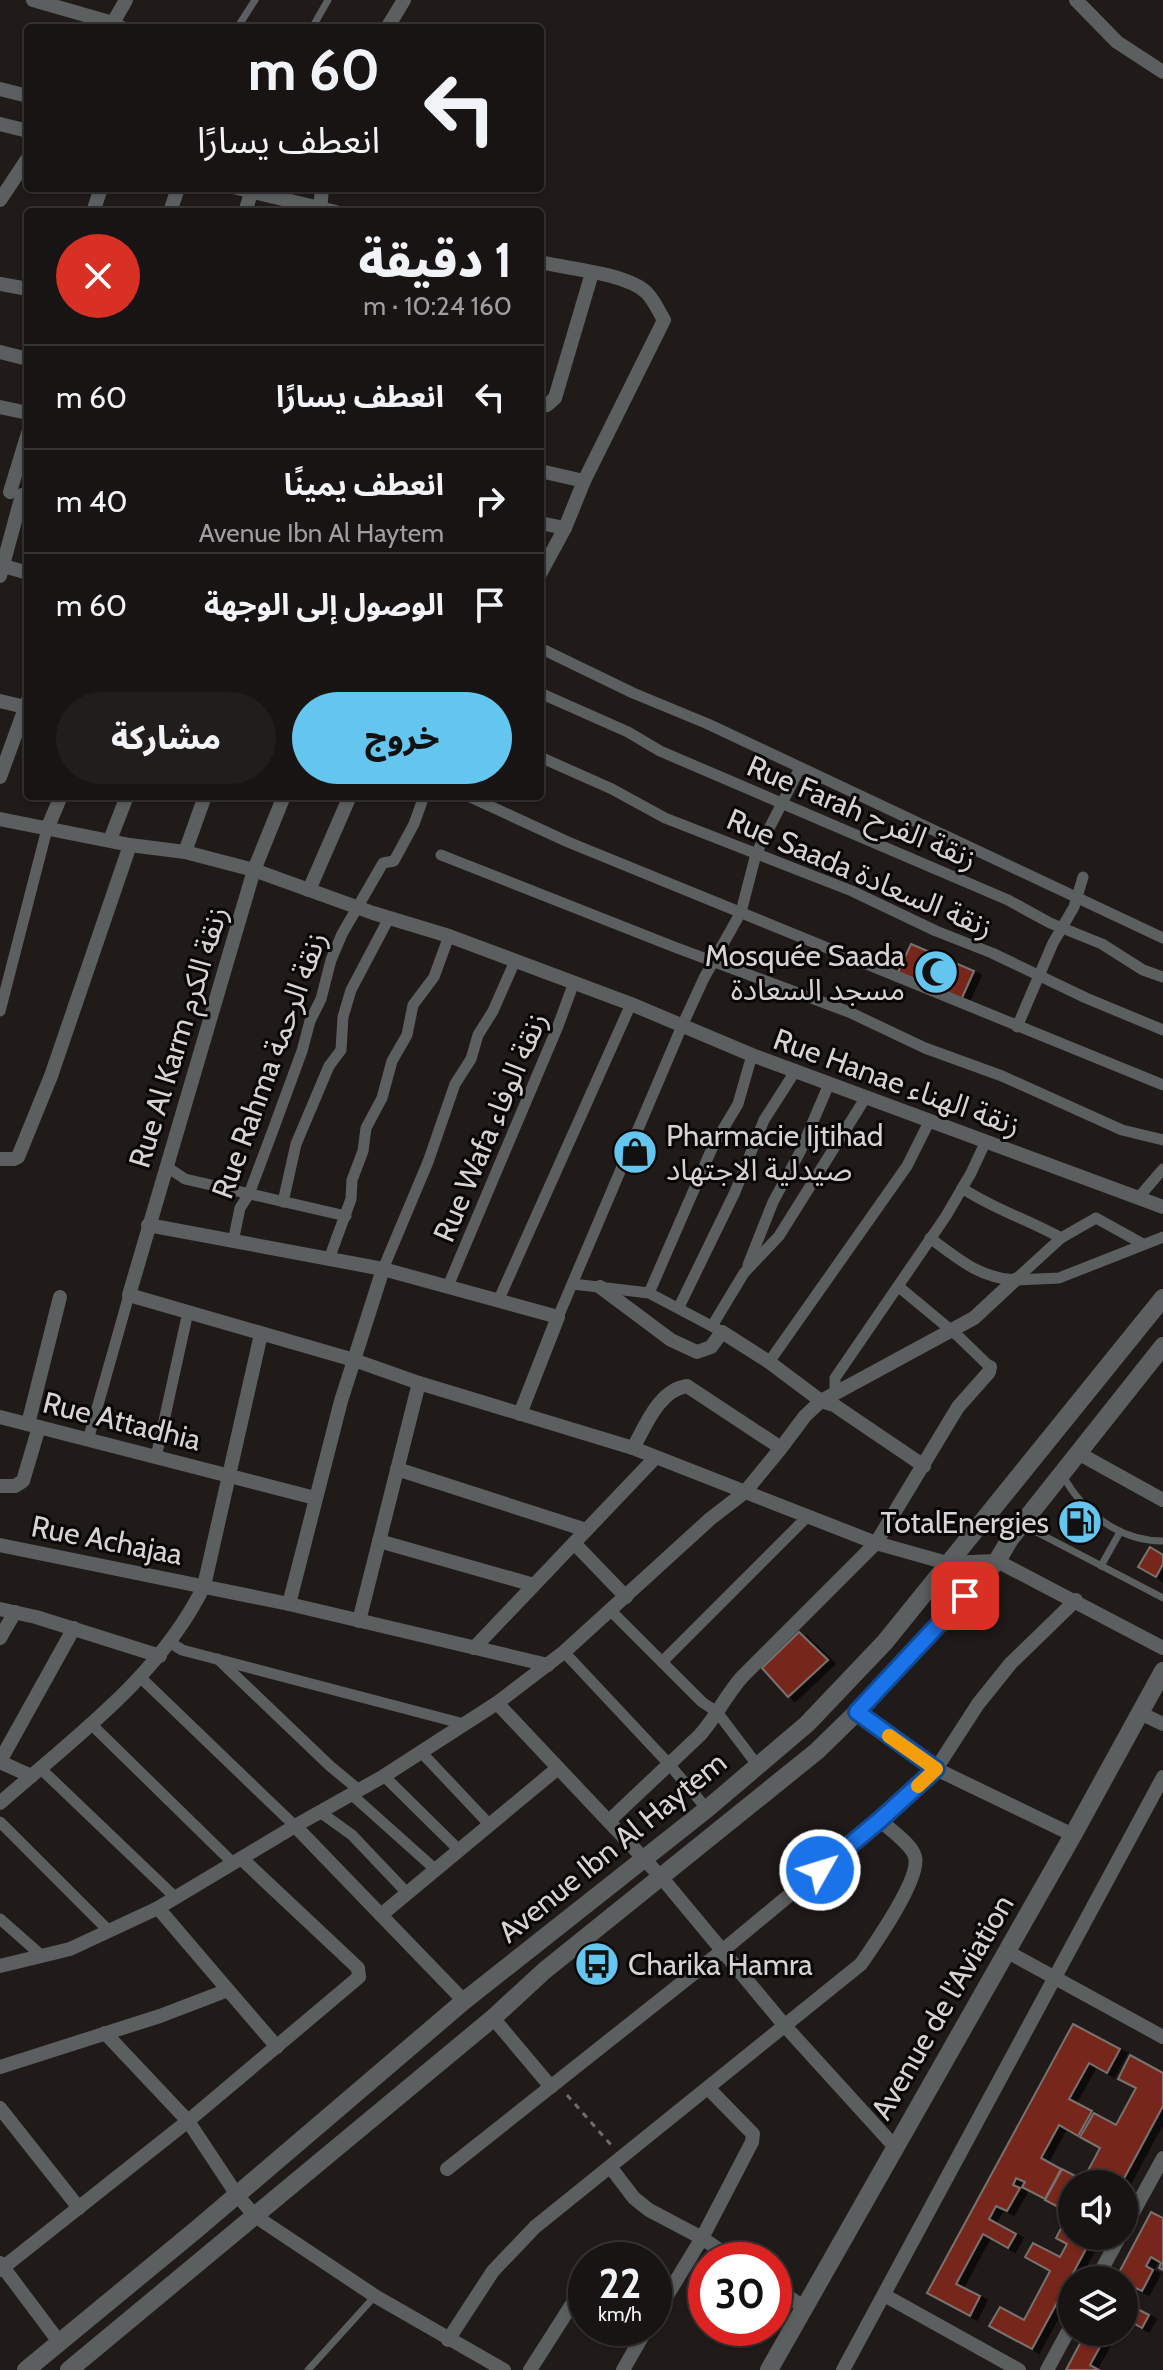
<!DOCTYPE html>
<html lang="ar">
<meta charset="utf-8">
<style>
body{margin:0;font-family:Cabin,"Noto Sans Arabic",sans-serif;background:#211d1c;color:#f1f3f6;direction:rtl;height:100vh;display:flex;flex-direction:column;font-size:30px;white-space:nowrap}
*{box-sizing:border-box;margin:0}
p{font-size:26px;color:#9f9ea0}
.icon{flex:none;width:44px;height:44px;fill:none;stroke:currentColor;stroke-width:2;stroke-linecap:round;stroke-linejoin:round}
.map{position:relative;flex:1;overflow:hidden;direction:ltr}
.sheet{position:absolute;left:24px;top:208px;width:520px;height:592px;display:flex;flex-direction:column;background:#181413;border-radius:8px;box-shadow:0 2px 6px #0004,0 0 0 2px #363333;direction:rtl}
.sheet>*{flex:none}
.guide{position:absolute;left:24px;top:24px;width:520px;height:168px;border-radius:8px;box-shadow:0 2px 6px #0004,0 0 0 2px #363333;direction:rtl;background:#181413;color:#f1f3f6;overflow:hidden}
.controls{position:absolute;left:1058px;top:2170px;display:grid;gap:16px}
.controls a{display:grid;place-items:center;width:80px;height:80px;border-radius:50%;background:#181413;box-shadow:0 2px 6px #0004,0 0 0 2px #363333;font-size:40px}
.speed{position:absolute;left:568px;top:2242px;display:flex;gap:16px;font-size:40px;font-weight:700;text-align:center}
.speed>*{display:grid;place-content:center;width:104px;height:104px;border-radius:50%;background:#181413;box-shadow:0 2px 6px #0004,0 0 0 2px #363333;line-height:1}
.speed small{font-size:20px;font-weight:400}
.speed .limit{border:12px solid #d22;background:#fff;color:#111}
.pin{position:absolute;display:grid;place-items:center;width:68px;height:68px;color:#fff;margin:-34px;border-radius:16px;box-shadow:0 4px 12px #0006}
.me{position:absolute;width:88px;margin:-44px;rotate:51deg;stroke-linejoin:round;filter:drop-shadow(0 0 6px #0008)}
.turn{display:flex;align-items:center;gap:28px;height:168px;padding:0 32px;font-size:36px}
.turn .icon{width:104px;height:104px;stroke-width:2.5}
.turn b{display:block;font-size:56px;line-height:68px}
.round{display:grid;place-items:center;flex:none;width:84px;height:84px;border-radius:42px;background:#211d1c}
.overview{display:flex;align-items:center;justify-content:space-between;height:136px;padding:0 32px}
h1{font-size:48px;font-weight:800;line-height:60px}
.cta{display:flex;gap:16px;margin-top:auto;padding:16px 32px}
.cta a{flex:1;height:92px;border-radius:48px;background:#64c5ee;color:#111;font-size:32px;font-weight:800;line-height:92px;text-align:center}
.cta a+a{background:#211d1c;color:#f1f3f6}
ul{padding:0;list-style:none}
li{display:flex;align-items:center;gap:24px;height:104px;padding:0 32px;border-top:2px solid #363333}
li div{flex:1}
li b{display:block;font-size:30px}
li em{font-style:normal}
.map>svg:first-child{display:block}
.building{fill:#77271e;stroke:#79716f;stroke-width:2;filter:url(#shadow)}
.lines{fill:none;stroke-linecap:round;stroke-linejoin:round}
.path{stroke:#726d6c;stroke-width:3;stroke-dasharray:6 6;stroke-linecap:butt}
.service{stroke:#5c5f60;stroke-width:7}
.pedestrian{stroke:#5c5f60;stroke-width:11}
.minor{stroke:#5c5f60;stroke-width:14}
.tertiary{stroke:#5c5f60;stroke-width:18}
.route-casing{stroke:#114b97;stroke-width:20}
.route{stroke:#1a73e8;stroke-width:14}
.slow{stroke:#f59e0b;stroke-width:14}
.labels{text-anchor:middle;dominant-baseline:central;stroke-width:6;stroke-linejoin:round;paint-order:stroke}
.street-label{font-size:30px;fill:#d7d3d2;stroke:#080606}
.poi-label{font-size:30px;fill:#d7d3d2;stroke:#080606;text-anchor:end}
</style>
<div class="map">
<svg width="1163" height="2370" viewBox="0 0 1163 2370">
<defs>
<filter id="shadow"><feDropShadow dx="7" dy="4" stdDeviation="0" flood-color="#0009"/></filter>
</defs>
<rect width="100%" height="100%" fill="#201a19"/>
<g class="building">
<polygon points="911,944 974,971 961,1000 898,972"/>
<polygon points="1077,1507 1094,1517 1082,1537 1065,1528"/>
<polygon points="1150,1547 1163,1555 1163,1564 1156,1577 1138,1567"/>
<polygon points="799,1632 828,1660 788,1697 762,1668"/>
<polygon points="1073,2024 1120,2049 1107,2073 1089,2063 1069,2099 1092,2111 1078,2136 1059,2125 1041,2158 1061,2169 1045,2199 1022,2187 1025,2182 1016,2178 1013,2185 1020,2188 1007,2211 996,2206 989,2219 1016,2234 1008,2248 983,2234 956,2284 980,2296 970,2316 927,2293"/>
<polygon points="1130,2055 1163,2073 1163,2106 1121,2184 1072,2184 1072,2208 1068,2212 1045,2200 1062,2169 1083,2180 1100,2148 1080,2137 1094,2113 1116,2125 1136,2088 1118,2079"/>
<polygon points="1151,2212 1163,2218 1163,2270 1159,2268 1161,2263 1151,2257 1146,2266 1153,2270 1142,2291 1131,2286 1124,2298 1124,2280 1115,2280"/>
<polygon points="1068,2215 1072,2217 1072,2236 1093,2236 1032,2349 989,2326 1000,2307 1024,2320 1050,2271 1025,2257 1033,2243 1060,2257 1067,2244 1056,2238"/>
<polygon points="1124,2302 1149,2315 1142,2328 1124,2318"/>
<polygon points="1086,2332 1108,2332 1090,2365 1099,2370 1066,2370"/>
</g>
<g class="lines">
<polyline class="path" points="567,2095 612,2146"/>
<g class="service">
<polyline points="237,28 255,0"/>
<polyline points="312,28 328,0"/>
<path d="M 1063,1476 C 1084,1513 1119,1541 1163,1541"/>
<polyline points="1023,1525 1163,1598"/>
<polyline points="1101,1566 1120,1532"/>
<polyline points="308,2370 375,2296"/>
</g>
<g class="pedestrian">
<polyline points="540,648 633,693 708,724 1163,938"/>
<polyline points="540,693 628,732 660,751 1008,900 1050,923 1102,944 1143,970 1163,977"/>
<polyline points="540,757 612,789 665,818 852,891 936,931 992,953 1086,998 1163,1030"/>
<polyline points="468,796 568,842 1163,1085"/>
<polyline points="441,855 677,948 849,1012 925,1048 1002,1076 1122,1130 1163,1140"/>
<polyline points="0,1011 47,829"/>
<polyline points="1017,1027 1053,943 1074,907 1083,877"/>
<polyline points="167,1167 185,1179 346,1216"/>
<path d="M 962,1188 C 993,1209 1029,1220 1061,1238"/>
<polyline points="1138,1198 1163,1169"/>
<polyline points="283,1202 296,1144 329,1066 341,1050 343,1017 351,990 389,918"/>
<path d="M 930,1238 C 958,1259 980,1278 1015,1280 L 1061,1238 L 1096,1218 L 1143,1244"/>
<polyline points="233,1242 240,1208 249,1194 273,1130 302,1051 310,1021 321,999 331,960 342,934 383,863 394,861 414,824 424,796"/>
<polyline points="329,1259 351,1199 352,1180 363,1151 366,1128 382,1098 392,1061 407,1035 413,1005 434,977 449,936"/>
<polyline points="748,1265 773,1202 800,1152 829,1084"/>
<polyline points="383,1269 428,1162 455,1084 471,1059 478,1035 493,1011 515,961"/>
<polyline points="1016,1280 1059,1278 1163,1237"/>
<polyline points="573,1284 649,1293 719,1330"/>
<polyline points="448,1286 558,1026 573,985"/>
<polyline points="899,1287 958,1336 990,1367"/>
<polyline points="649,1293 713,1146 738,1104 752,1055"/>
<polyline points="499,1299 631,1004"/>
<polyline points="679,1307 735,1192 764,1120 796,1070"/>
<polyline points="558,1317 682,1026 704,978 741,912 756,854 800,768"/>
<polyline points="712,1326 744,1273 779,1236 866,1097"/>
<polyline points="769,1362 907,1166 930,1120"/>
<polyline points="835,1391 835,1378 946,1216 971,1173 985,1143"/>
<polyline points="88,1440 129,1295"/>
<polyline points="156,1457 188,1312"/>
<polyline points="611,1611 702,1702 717,1712 758,1766"/>
<polyline points="171,1643 182,1650 464,1724"/>
<polyline points="564,1652 668,1763 707,1809"/>
<polyline points="218,1659 330,1766 359,1790"/>
<polyline points="662,1662 807,1517"/>
<polyline points="139,1676 295,1826"/>
<polyline points="91,1724 233,1863"/>
<polyline points="421,1752 489,1824"/>
<polyline points="40,1768 176,1898"/>
<polyline points="384,1776 459,1850"/>
<polyline points="351,1794 436,1870"/>
<polyline points="320,1812 352,1835 408,1894"/>
<polyline points="0,1822 109,1931"/>
<polyline points="0,1919 42,1956"/>
</g>
<g class="minor">
<polyline points="33,0 113,23 122,28"/>
<polyline points="1076,0 1117,42 1163,72"/>
<polyline points="110,28 126,0"/>
<polyline points="387,28 404,0"/>
<polyline points="0,89 28,96"/>
<polyline points="0,124 28,131"/>
<polyline points="237,188 336,212"/>
<polyline points="0,200 28,158"/>
<polyline points="93,212 101,188"/>
<polyline points="170,212 178,188"/>
<polyline points="245,212 251,193"/>
<polyline points="320,212 322,188"/>
<path d="M 540,262 C 569,269 625,273 646,292 C 654,300 658,310 664,320 L 584,481 L 565,528 L 540,574"/>
<polyline points="0,284 28,289"/>
<polyline points="0,352 28,359"/>
<polyline points="540,406 547,405 555,398 592,273"/>
<polyline points="0,407 28,413"/>
<polyline points="540,471 584,481"/>
<polyline points="10,492 28,433"/>
<polyline points="540,523 565,528"/>
<polyline points="0,565 28,573"/>
<polyline points="0,576 22,495"/>
<polyline points="0,701 25,707"/>
<polyline points="0,777 28,700"/>
<polyline points="284,796 254,870 129,1295 354,1360 419,1383 633,1448 876,1543 947,1563 997,1561 1163,1648"/>
<polyline points="0,819 130,845 185,852 254,870 373,913 449,936 631,1004 752,1055 1163,1207"/>
<polyline points="47,829 61,796"/>
<polyline points="110,840 127,796"/>
<polyline points="185,852 205,796"/>
<polyline points="309,890 350,796"/>
<polyline points="0,1159 14,1159 18,1157 51,1076 130,845"/>
<polyline points="148,1225 383,1269 558,1317 520,1414"/>
<polyline points="600,1287 671,1340 697,1352 711,1347 722,1332 769,1362 821,1401 834,1405 924,1466"/>
<polyline points="0,1417 315,1498"/>
<polyline points="28,1424 60,1297"/>
<path d="M 633,1448 C 646,1425 659,1390 687,1386 L 781,1448 L 805,1416 L 821,1401 L 974,1318 L 1015,1280"/>
<polyline points="1078,1453 1163,1500"/>
<polyline points="397,1469 586,1530"/>
<polyline points="0,1486 15,1486 23,1481 39,1427"/>
<polyline points="379,1541 534,1585"/>
<polyline points="574,1543 626,1597"/>
<polyline points="0,1545 289,1604 548,1665"/>
<polyline points="289,1604 341,1401 383,1269"/>
<polyline points="0,1609 36,1617 160,1656"/>
<polyline points="359,1621 419,1383"/>
<polyline points="0,1638 15,1612"/>
<polyline points="474,1648 655,1458"/>
<polyline points="497,1703 662,1878 785,2026 895,2147"/>
<polyline points="857,1712 936,1769 1073,1835"/>
<polyline points="1140,1713 1163,1724"/>
<polyline points="0,1761 74,1628"/>
<polyline points="0,1762 31,1776"/>
<path d="M 0,1803 C 74,1738 160,1676 204,1586 L 261,1334"/>
<path d="M 610,1820 L 700,1735 C 716,1717 726,1695 742,1677 L 876,1543 L 958,1407 L 989,1372 L 990,1367"/>
<polyline points="295,1826 464,2001"/>
<polyline points="158,1908 228,1990"/>
<polyline points="381,1915 558,1768"/>
<polyline points="1006,1951 1163,2037"/>
<polyline points="0,1966 70,1949 158,1908 295,1826 384,1776 497,1703 564,1652 710,1519 745,1492 781,1448"/>
<polyline points="493,2018 551,2087"/>
<polyline points="105,2033 188,2121 237,2195 255,2216 375,2296 504,2370"/>
<polyline points="0,2067 160,2016 228,1990 277,2047"/>
<polyline points="0,2108 79,2208"/>
<polyline points="611,2168 634,2198 649,2210 702,2238 734,2260"/>
<polyline points="447,2169 722,1951 880,1820 936,1769 978,1704 1011,1663 1076,1600"/>
<polyline points="1124,2229 1163,2158"/>
<polyline points="0,2263 60,2343"/>
<polyline points="0,2270 188,2121 359,1977 358,1968 242,1859"/>
<polyline points="1096,2280 1120,2236"/>
<polyline points="774,2287 805,2308"/>
<polyline points="884,2295 1019,2370"/>
<polyline points="654,2317 702,2238 752,2142 753,2134 709,2089"/>
<path d="M 448,2340 L 493,2271 L 535,2227 L 861,1964 C 874,1945 921,1878 915,1857 C 912,1844 890,1830 880,1820"/>
<polyline points="530,2370 581,2290 586,2286"/>
<polyline points="623,2370 647,2328"/>
<polyline points="843,2370 1163,1777"/>
<polyline points="1047,2370 1072,2324"/>
</g>
<g class="tertiary">
<polyline points="26,2370 197,2229 464,2001 707,1809 807,1724 885,1642 1163,1298"/>
<polyline points="69,2370 493,2018 544,1971 817,1751 857,1712 997,1561 1010,1539 1163,1346"/>
<polyline points="769,2370 1073,1835 1163,1671"/>
</g>
</g>
<g class="lines">
<g class="route-casing">
<polyline id="route" points="820,1870 880,1820 936,1769 857,1712 965,1596"/>
</g>
<use href="#route" class="route"/>
<polyline class="slow" points="889,1736 936,1769 918,1786"/>
</g>
<defs>
<g id="mosque-disc" transform="scale(2.3)"><circle r="9.5" fill="#64c5ee" stroke="#080606"/><path d="M3.5-4.9A6 6 0 1 0 3.5 4.9A5 5 0 1 1 3.5-4.9Z" fill="#111"/></g>
<g id="shop-disc" transform="scale(2.3)"><circle r="9.5" fill="#64c5ee" stroke="#080606"/><path d="M-5-2.5h2.3a2.7 3.5 0 0 1 5.4 0H5L5.5 6h-11ZM-1.5-2.5h3a1.5 2.3 0 0 0-3 0Z" fill="#111"/></g>
<g id="fuel-disc" transform="scale(2.3)"><circle r="9.5" fill="#64c5ee" stroke="#080606"/><path d="M-5.5-6h7V0h2V4h1.3V-2.5L3-4.5l.8-.8L6-3V5H2.5V1h-1V6h-7ZM-4.2-4.7v3.2H.2V-4.7Z" fill="#111"/></g>
<g id="bus-disc" transform="scale(2.3)"><circle r="9.5" fill="#64c5ee" stroke="#080606"/><path d="M-5-6H5V4H4V6H2V4H-2V6H-4V4H-5ZM-3.5-4V0h7V-4ZM-3.5 1.2v1.5H-2V1.2ZM2 1.2v1.5H3.5V1.2Z" fill="#111"/></g>
</defs>
<g fill-rule="evenodd">
<use href="#mosque-disc" x="936" y="972"/>
<use href="#shop-disc" x="635" y="1152"/>
<use href="#fuel-disc" x="1080" y="1522"/>
<use href="#bus-disc" x="597" y="1964"/>
</g>
<g class="labels">
<g class="street-label">
<text transform="translate(862 812) rotate(23)">Rue Farah زنقة الفرح</text>
<text transform="translate(860 873) rotate(23)">Rue Saada زنقة السعادة</text>
<text transform="translate(178 1037) rotate(-73)">Rue Al Karm زنقة الكرم</text>
<text transform="translate(269 1065) rotate(-70)">Rue Rahma زنقة الرحمة</text>
<text transform="translate(897 1082) rotate(20)">Rue Hanae زنقة الهناء</text>
<text transform="translate(490 1127) rotate(-67)">Rue Wafa زنقة الوفاء</text>
<text transform="translate(122 1421) rotate(14)">Rue Attadhia</text>
<text transform="translate(107 1540) rotate(11)">Rue Achajaa</text>
<text transform="translate(612 1847) rotate(-39)">Avenue Ibn Al Haytem</text>
<text transform="translate(942 2007) rotate(-60)">Avenue de l'Aviation</text>
</g>
<g class="poi-label">
<text x="905" y="955">Mosquée Saada<tspan x="905" dy="34">مسجد السعادة</tspan></text>
<text x="666" y="1135" text-anchor="start">Pharmacie Ijtihad<tspan x="666" dy="34">صيدلية الاجتهاد</tspan></text>
<text x="1049" y="1522">TotalEnergies</text>
<text x="628" y="1964" text-anchor="start">Charika Hamra</text>
</g>
</g>
</svg>
<div class="controls">
<a><svg class="icon" aria-label="sound" viewBox="0 0 24 24"><path d="M4 9h4l5-4v14l-5-4H4zM17 9q2 3 0 6"/></svg></a>
<a><svg class="icon" aria-label="layers" viewBox="0 0 24 24"><path d="M12 4l9 5-9 5-9-5zM3 14l9 5 9-5"/></svg></a>
</div>
<div class="speed"><div>22<small>km/h</small></div><div class="limit">30</div></div>
<div class="pin" style="left:965px;top:1596px;background:#d93025"><svg class="icon" aria-label="arrive" viewBox="0 0 24 24"><path d="M6 21V4h12l-3 4 3 4H6"/></svg></div>
<svg class="me" style="left:820px;top:1870px" viewBox="-20 -20 40 40"><circle r="17" fill="#1a73e8" stroke="#fff" stroke-width="3"/><path d="M0-11L8 9 0 5-8 9z" fill="#fff"/></svg>
<div class="guide">
<div class="turn"><svg class="icon" aria-label="left" viewBox="0 0 24 24"><path d="M17 20v-9H6M10 6l-5 5 5 5"/></svg><div><b>60 m</b>انعطف يسارًا</div></div>
</div>
<section class="sheet">
<div class="overview"><div><h1>1 دقيقة</h1><p>160 m · 10:24</p></div><a class="round" style="background:#d93025;color:#fff"><svg class="icon" aria-label="close" viewBox="0 0 24 24"><path d="M6 6l12 12M18 6L6 18"/></svg></a></div>
<ul>
<li><svg class="icon" aria-label="left" viewBox="0 0 24 24"><path d="M17 20v-9H6M10 6l-5 5 5 5"/></svg><div><b>انعطف يسارًا</b></div><em>60 m</em></li>
<li><svg class="icon" aria-label="right" viewBox="0 0 24 24"><path d="M7 20v-9h11M14 6l5 5-5 5"/></svg><div><b>انعطف يمينًا</b><p>Avenue Ibn Al Haytem</p></div><em>40 m</em></li>
<li><svg class="icon" aria-label="arrive" viewBox="0 0 24 24"><path d="M6 21V4h12l-3 4 3 4H6"/></svg><div><b>الوصول إلى الوجهة</b></div><em>60 m</em></li>
</ul>
<div class="cta"><a>خروج</a><a>مشاركة</a></div>
</section>
</div>
